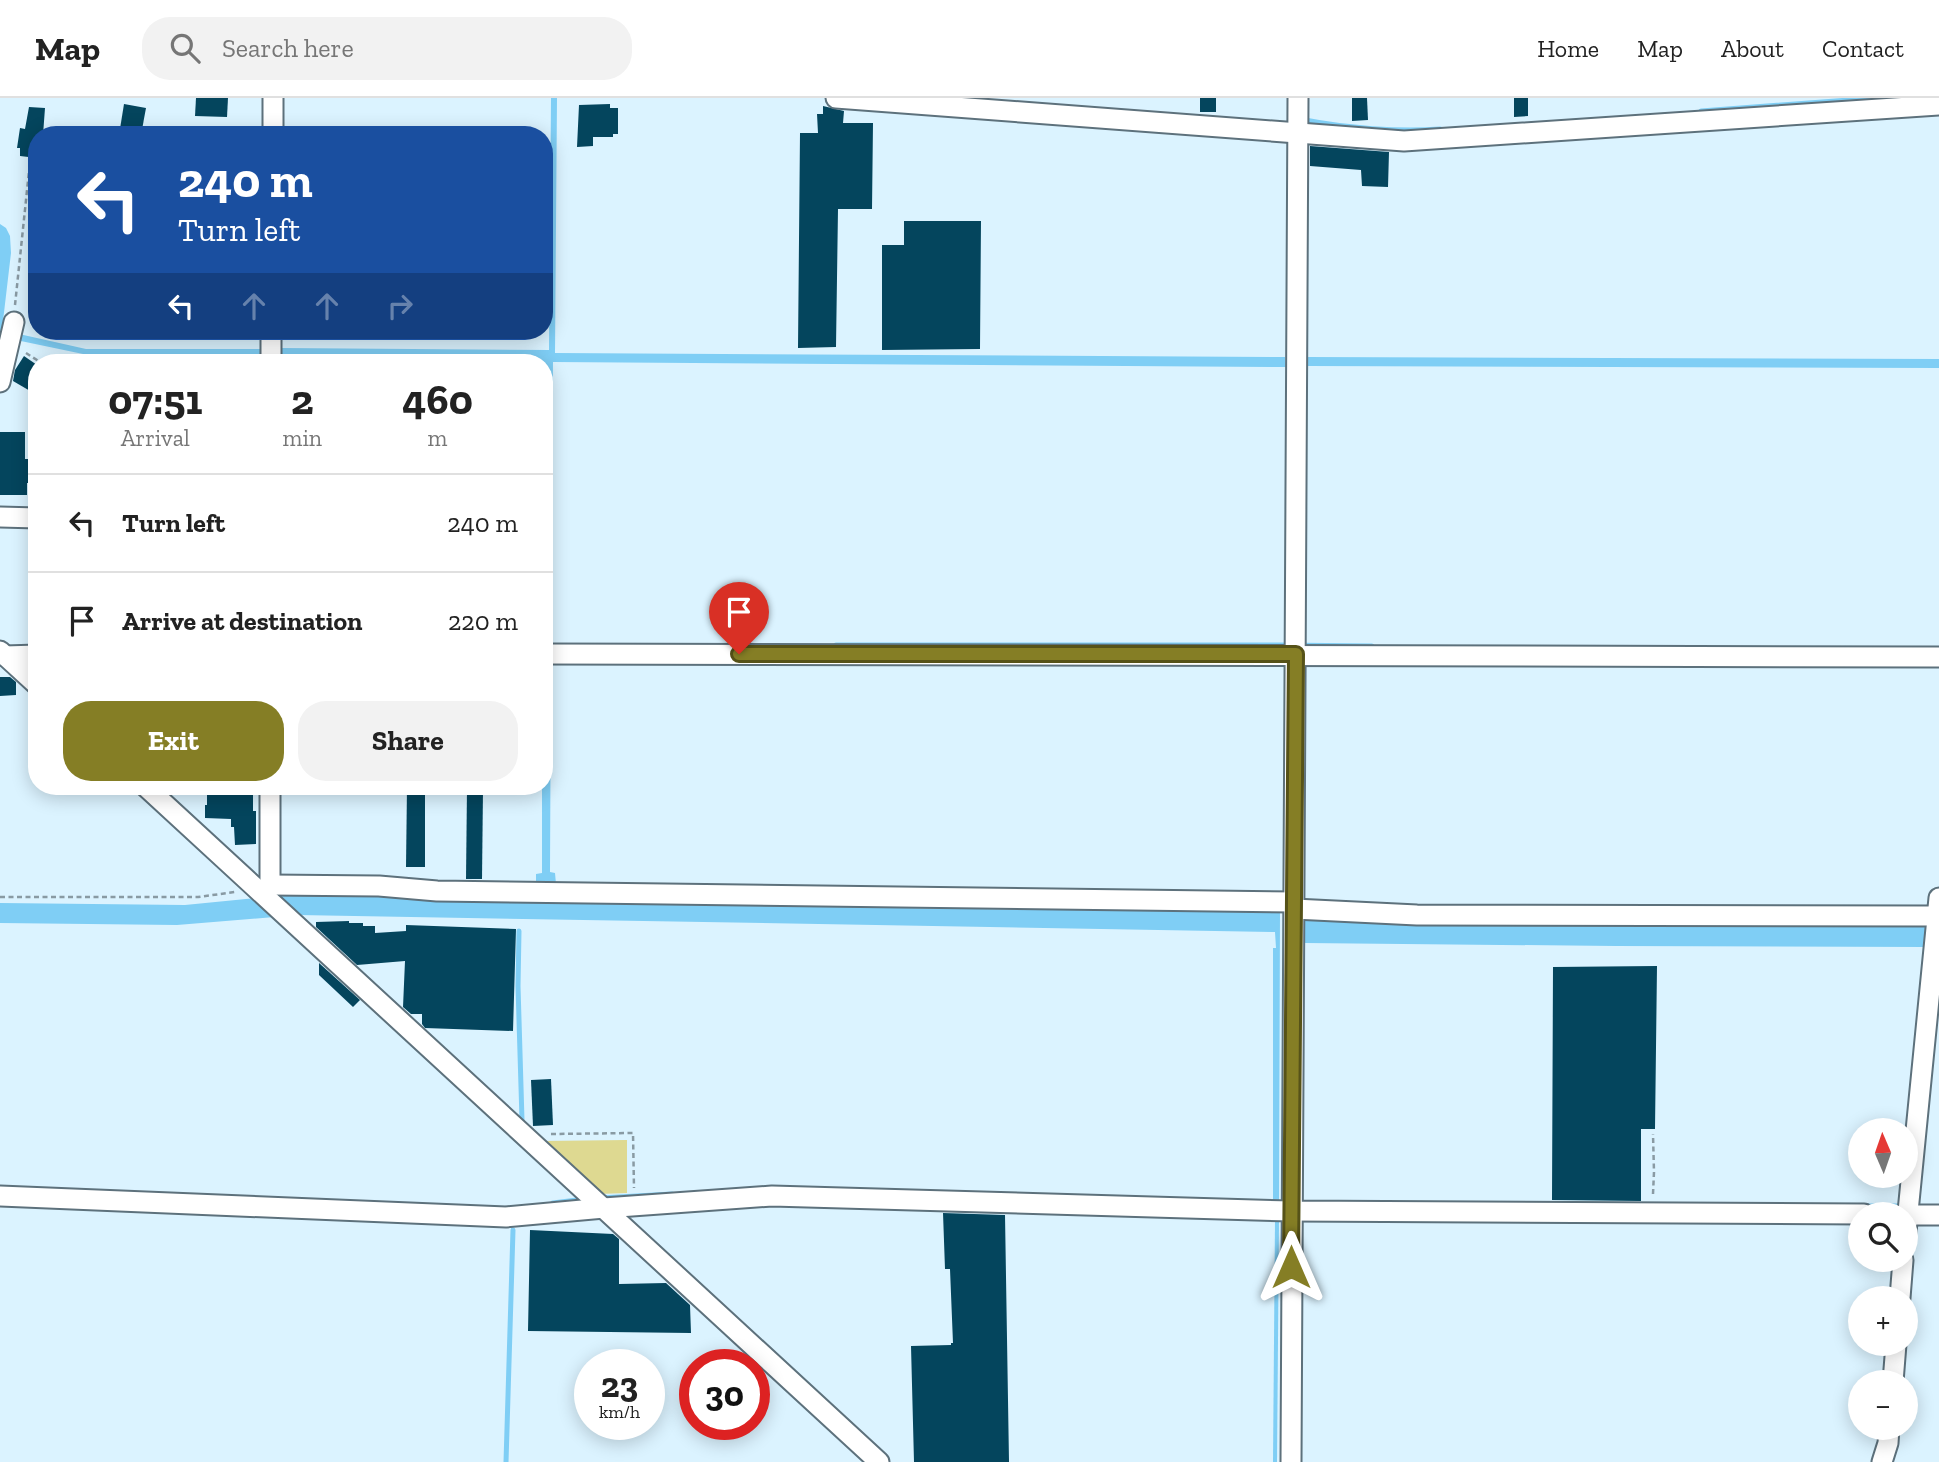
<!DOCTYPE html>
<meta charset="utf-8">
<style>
body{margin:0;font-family:"Zilla Slab",serif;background:#f2f2f2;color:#222;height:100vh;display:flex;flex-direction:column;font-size:26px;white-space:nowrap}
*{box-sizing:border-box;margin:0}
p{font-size:23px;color:#767676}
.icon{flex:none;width:38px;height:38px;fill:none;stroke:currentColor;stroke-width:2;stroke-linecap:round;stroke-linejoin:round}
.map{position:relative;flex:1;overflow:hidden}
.details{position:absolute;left:28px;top:256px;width:525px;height:441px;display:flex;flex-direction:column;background:#fff;border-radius:28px;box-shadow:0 4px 18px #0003}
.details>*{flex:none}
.banner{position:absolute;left:28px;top:28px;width:525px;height:214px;border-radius:28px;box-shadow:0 4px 18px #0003;background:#1a4fa0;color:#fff;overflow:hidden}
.needle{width:46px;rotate:358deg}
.fabs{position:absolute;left:1848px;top:1020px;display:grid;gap:14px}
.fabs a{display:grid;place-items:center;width:70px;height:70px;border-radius:50%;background:#fff;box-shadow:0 4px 18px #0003;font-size:35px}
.speed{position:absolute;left:574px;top:1251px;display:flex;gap:14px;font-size:35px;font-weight:700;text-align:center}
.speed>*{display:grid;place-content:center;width:91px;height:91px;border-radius:50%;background:#fff;box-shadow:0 4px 18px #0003;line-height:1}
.speed small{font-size:18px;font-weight:400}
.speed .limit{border:10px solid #d22;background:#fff;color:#111}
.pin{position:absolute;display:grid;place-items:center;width:60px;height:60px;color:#fff;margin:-72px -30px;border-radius:50% 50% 50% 0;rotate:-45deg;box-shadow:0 0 7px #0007}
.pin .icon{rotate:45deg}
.me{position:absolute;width:77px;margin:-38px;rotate:0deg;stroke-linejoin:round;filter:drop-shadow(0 0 5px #0008)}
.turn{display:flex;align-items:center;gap:24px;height:147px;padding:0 35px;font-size:32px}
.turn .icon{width:91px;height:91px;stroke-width:2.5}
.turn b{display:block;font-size:49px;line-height:60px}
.lanes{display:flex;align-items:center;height:66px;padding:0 35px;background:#0003;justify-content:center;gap:35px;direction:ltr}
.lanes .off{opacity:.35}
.eta{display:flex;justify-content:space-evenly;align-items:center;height:119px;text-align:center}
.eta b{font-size:42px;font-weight:700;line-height:49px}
.button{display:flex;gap:14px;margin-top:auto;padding:14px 35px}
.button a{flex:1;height:80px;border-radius:28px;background:#857e25;color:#fff;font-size:28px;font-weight:700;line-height:80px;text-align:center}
.button a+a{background:#f2f2f2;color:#222}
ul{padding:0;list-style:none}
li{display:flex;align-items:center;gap:21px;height:98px;padding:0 35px;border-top:2px solid #e0e0e0}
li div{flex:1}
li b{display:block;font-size:26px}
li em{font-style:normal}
header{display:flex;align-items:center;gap:42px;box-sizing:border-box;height:98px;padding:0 35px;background:#fff;border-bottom:2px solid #e0e0e0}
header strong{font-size:33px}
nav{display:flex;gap:38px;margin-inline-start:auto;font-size:24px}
.search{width:490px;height:63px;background:#f2f2f2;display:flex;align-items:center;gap:18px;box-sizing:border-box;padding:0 24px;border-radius:28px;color:#767676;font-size:26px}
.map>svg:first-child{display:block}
.green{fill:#ded991}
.water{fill:#7fcef5}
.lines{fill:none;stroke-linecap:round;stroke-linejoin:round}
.stream{stroke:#7fcef5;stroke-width:5}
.building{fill:#04455d}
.minor-casing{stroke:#5d717c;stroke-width:23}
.path{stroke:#899aa3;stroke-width:2.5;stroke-dasharray:5 3.5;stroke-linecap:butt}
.minor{stroke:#fff;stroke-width:19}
.route-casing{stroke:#565218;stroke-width:18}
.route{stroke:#857e25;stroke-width:12}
</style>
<header>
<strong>Map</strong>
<div class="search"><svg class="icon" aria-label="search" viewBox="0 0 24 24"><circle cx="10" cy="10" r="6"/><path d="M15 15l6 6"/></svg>Search here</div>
<nav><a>Home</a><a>Map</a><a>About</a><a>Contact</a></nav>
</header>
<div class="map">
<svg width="1939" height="1364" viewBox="0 0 1939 1364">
<rect width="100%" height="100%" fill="#dbf3ff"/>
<polygon class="green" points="627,1042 627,1095 598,1096 543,1043"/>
<g class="water">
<polygon points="551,0 557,0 555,255 1285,259 1286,269 553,264 551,548 544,547 544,264 535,258 281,256 280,250 549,252"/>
<polygon points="0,126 6,130 10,138 11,155 3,223 5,229 19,236 86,251 264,251 264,256 83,256 16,242 0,245"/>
<polygon points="1307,259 1939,261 1939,270 1308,268"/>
<polygon points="544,563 551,563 550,774 555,775 556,786 536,785 536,776 542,775 542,688 544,688"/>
<path d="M 284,793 C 616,805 948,814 1280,812 L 1279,1107 L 1273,1104 L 1273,850 L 1276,850 L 1275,834 L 298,817 L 177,827 L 0,825 L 0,805 L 185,807 L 275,798 Z"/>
<polygon points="1305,822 1928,824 1926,849 1616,848 1305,845"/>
<polygon points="1275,1122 1279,1122 1277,1364 1273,1364"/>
</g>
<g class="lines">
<g class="stream">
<polyline points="1701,13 1876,0"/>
<path d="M 1305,20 L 1305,22 C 1345,30 1399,34 1440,31"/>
<polyline points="836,547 1280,547 1372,548"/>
<polyline points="519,833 518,888 522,1022"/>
<polyline points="601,1100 672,1096"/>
<polyline points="553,1105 585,1101"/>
<polyline points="1863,1108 1905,1108"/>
<polyline points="506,1364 513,1132"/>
</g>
</g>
<g class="building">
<polygon points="196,0 228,0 227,19 195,18"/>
<rect x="1200" y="0" width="16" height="14"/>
<polygon points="1352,0 1367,0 1368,22 1352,23"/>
<polygon points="1514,0 1528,0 1528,18 1514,19"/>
<polygon points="124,6 146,10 141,37 119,37"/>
<polygon points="610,6 610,10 618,10 618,36 613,36 613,39 593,39 593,48 577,49 579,7"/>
<polygon points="823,8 844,13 843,25 873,25 872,111 838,111 836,249 798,250 800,35 818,35 817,16 823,16"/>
<polygon points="29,9 45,10 43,37 37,37 37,60 20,58 20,50 17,50 20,30 25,31"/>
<polygon points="1310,48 1389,54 1388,89 1362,88 1361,72 1310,68"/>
<polygon points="904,123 981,123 980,251 882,252 882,147 904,147"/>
<polygon points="24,258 37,267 37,297 13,283 15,272"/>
<polygon points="0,334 25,334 25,361 37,361 37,385 27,385 27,397 0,397"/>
<polygon points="0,579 10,579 16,584 16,597 0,598"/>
<polygon points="207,688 253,688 253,713 256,713 256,746 235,747 234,729 231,729 231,721 205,720 205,707 207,707"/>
<polygon points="407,689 425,689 425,769 406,769"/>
<polygon points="467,690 483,691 482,781 466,781"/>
<polygon points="349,823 349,825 363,825 363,828 375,828 375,835 406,833 406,827 516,831 513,933 425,930 422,926 422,916 411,916 403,909 405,863 357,867 316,829 316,824"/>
<polygon points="319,865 360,902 353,909 319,877"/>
<polygon points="1657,868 1655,1031 1641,1031 1641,1103 1552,1102 1553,869"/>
<polygon points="551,981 553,1027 533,1028 531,982"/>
<polygon points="943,1115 1005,1117 1009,1364 914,1364 911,1248 951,1247 951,1245 953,1245 950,1171 945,1171"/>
<polygon points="530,1132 613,1136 619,1141 619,1186 666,1185 690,1207 691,1235 528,1233"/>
</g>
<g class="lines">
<g class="minor-casing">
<g id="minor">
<polyline points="836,0 1404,43 1939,7"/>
<polyline points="273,37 273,0"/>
<polyline points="271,264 271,233"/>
<polyline points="0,284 14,224"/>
<polyline points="0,419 37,420"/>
<polyline points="0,553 37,587"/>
<polyline points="544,556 1939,559"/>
<polyline points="5,558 37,557"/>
<polyline points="145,688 879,1364"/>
<polyline points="270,787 379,788 437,793 1294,804"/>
<polyline points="261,794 270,787 270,688"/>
<polyline points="1294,811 1417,817 1937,818"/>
<polyline points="0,1098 506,1119 604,1110 772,1098 1291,1113 1864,1116"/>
<polyline points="1906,1117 1939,1117"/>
<polyline points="1906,1134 1939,800"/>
<polyline points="1900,1200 1903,1162"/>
<polyline points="1893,1284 1896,1246"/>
<polyline points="1291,1364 1298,0"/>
<polyline points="1882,1364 1888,1345 1889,1330"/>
</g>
</g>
<g class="path">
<polyline points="15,207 30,64"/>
<polyline points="26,255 40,264"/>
<polyline points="0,799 198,799 235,794"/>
<polyline points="551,1036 633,1035 634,1090"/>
<polyline points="1653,1096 1654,1074 1653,1036"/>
</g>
<use href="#minor" class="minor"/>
</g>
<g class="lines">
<g class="route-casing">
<polyline id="route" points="739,556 1296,556 1291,1169"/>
</g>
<use href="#route" class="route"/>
</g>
</svg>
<div class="fabs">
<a><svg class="needle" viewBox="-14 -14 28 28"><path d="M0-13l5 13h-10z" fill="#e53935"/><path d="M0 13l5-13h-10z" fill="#767676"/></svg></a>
<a><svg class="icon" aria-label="search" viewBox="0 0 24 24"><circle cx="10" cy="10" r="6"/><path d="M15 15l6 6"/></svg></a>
<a>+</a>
<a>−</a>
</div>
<div class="speed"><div>23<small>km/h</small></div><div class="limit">30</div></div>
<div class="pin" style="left:739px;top:556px;background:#d93025"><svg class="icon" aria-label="arrive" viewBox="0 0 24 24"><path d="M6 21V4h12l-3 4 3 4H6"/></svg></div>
<svg class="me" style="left:1291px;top:1169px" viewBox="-20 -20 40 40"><path d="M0-17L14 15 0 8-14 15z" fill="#857e25" stroke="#fff" stroke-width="4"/></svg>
<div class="banner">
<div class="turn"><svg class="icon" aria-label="left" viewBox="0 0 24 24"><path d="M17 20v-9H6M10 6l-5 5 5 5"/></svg><div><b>240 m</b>Turn left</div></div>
<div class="lanes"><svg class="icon" aria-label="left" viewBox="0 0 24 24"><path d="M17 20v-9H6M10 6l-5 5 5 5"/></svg><svg class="icon off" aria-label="ahead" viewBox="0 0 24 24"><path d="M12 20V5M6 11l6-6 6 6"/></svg><svg class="icon off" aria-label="ahead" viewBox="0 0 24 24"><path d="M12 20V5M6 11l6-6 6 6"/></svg><svg class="icon off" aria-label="right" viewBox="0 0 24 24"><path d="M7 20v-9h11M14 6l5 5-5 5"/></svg></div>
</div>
<section class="details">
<div class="eta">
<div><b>07:51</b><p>Arrival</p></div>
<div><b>2</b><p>min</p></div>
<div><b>460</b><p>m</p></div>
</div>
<ul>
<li><svg class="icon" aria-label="left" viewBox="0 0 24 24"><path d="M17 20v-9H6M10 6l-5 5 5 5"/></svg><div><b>Turn left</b></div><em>240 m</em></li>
<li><svg class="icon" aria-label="arrive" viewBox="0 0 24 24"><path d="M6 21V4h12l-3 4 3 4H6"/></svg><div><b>Arrive at destination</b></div><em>220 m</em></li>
</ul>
<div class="button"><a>Exit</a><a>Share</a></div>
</section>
</div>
